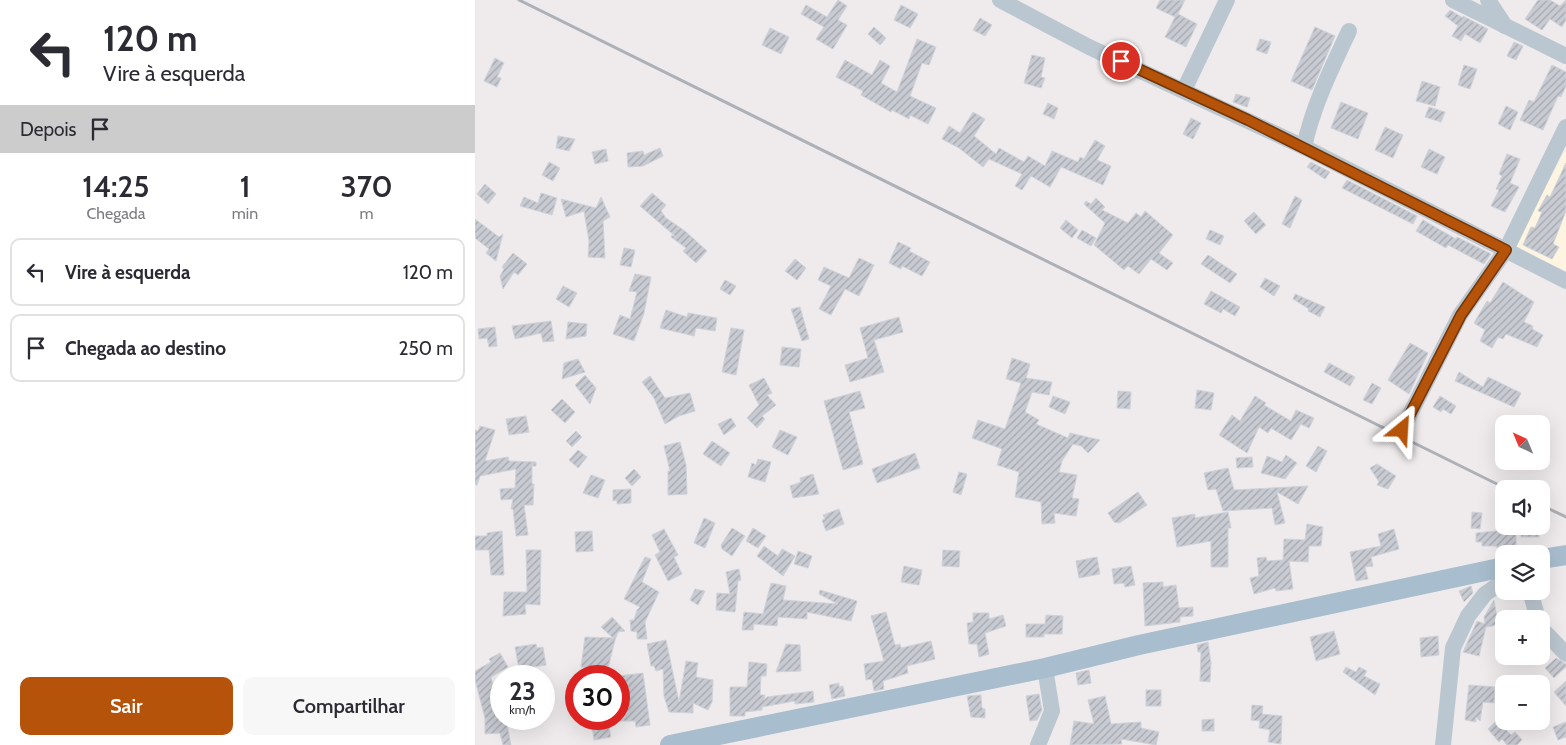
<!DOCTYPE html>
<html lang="pt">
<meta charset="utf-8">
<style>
body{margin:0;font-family:Cabin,sans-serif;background:#f7f7f7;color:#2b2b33;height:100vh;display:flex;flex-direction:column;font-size:19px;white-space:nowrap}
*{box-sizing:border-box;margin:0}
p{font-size:16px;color:#7c7c81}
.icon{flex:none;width:28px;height:28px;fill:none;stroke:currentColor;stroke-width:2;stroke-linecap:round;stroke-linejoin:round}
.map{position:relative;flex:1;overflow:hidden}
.side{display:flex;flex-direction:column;background:#fff;width:475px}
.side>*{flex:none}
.banner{background:#fff;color:#2b2b33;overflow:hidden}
.needle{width:32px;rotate:316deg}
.fabs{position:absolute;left:1020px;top:415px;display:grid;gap:10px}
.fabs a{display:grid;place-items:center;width:55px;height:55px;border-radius:10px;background:#fff;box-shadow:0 5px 20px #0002;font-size:25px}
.speed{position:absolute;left:15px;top:665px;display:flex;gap:10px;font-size:25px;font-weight:700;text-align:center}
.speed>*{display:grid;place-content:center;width:65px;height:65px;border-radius:50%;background:#fff;box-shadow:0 5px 20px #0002;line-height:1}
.speed small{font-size:12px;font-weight:400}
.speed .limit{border:8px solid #d22;background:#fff;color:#111}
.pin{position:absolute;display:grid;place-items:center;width:42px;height:42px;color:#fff;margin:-21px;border:2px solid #fff;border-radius:50%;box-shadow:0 1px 5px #0007}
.me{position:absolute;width:55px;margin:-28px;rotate:27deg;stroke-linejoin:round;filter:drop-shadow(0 0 4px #0008)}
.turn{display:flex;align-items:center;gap:18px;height:105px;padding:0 20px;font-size:22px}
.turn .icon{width:65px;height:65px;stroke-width:2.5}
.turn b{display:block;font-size:35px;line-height:42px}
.then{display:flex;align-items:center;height:48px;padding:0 20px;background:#0003;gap:10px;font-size:19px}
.eta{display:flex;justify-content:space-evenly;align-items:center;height:85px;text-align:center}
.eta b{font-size:30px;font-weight:600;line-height:35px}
.cta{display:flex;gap:10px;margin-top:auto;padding:10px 20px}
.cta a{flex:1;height:58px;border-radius:10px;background:#b45309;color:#fff;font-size:20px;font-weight:600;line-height:58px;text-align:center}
.cta a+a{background:#f7f7f7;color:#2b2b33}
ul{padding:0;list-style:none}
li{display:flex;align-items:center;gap:15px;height:68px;margin:0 10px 8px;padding:0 10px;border:2px solid #e1e1e2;border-radius:10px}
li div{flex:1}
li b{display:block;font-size:19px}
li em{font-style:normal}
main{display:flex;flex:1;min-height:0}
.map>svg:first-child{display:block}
.commercial{fill:#fdf4e1}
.building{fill:url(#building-hatch);stroke:#cfd2d9}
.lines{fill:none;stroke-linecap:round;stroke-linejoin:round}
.minor{stroke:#bbc7d0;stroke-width:16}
.major{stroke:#a8bdce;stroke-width:20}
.rail{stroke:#adb1b7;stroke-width:3}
.route-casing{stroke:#753606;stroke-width:12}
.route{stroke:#b45309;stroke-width:9}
</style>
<main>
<section class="side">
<div class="banner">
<div class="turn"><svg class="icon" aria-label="left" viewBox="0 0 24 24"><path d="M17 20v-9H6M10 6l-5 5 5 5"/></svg><div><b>120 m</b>Vire à esquerda</div></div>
<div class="then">Depois<svg class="icon" aria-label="arrive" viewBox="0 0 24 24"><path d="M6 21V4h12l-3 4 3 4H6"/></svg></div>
</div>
<div class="eta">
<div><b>14:25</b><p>Chegada</p></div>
<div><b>1</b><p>min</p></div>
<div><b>370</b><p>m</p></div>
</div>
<ul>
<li><svg class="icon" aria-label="left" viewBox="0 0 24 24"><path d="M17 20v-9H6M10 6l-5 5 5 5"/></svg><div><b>Vire à esquerda</b></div><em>120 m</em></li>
<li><svg class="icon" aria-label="arrive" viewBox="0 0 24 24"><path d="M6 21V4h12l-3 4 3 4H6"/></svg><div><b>Chegada ao destino</b></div><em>250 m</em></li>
</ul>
<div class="cta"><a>Sair</a><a>Compartilhar</a></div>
</section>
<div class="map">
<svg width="1091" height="745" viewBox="0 0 1091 745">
<defs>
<pattern id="building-hatch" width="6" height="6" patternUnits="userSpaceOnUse" patternTransform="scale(1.25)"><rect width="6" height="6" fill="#c8cbd2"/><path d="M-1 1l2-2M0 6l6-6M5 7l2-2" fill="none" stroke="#a4a7ad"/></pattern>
</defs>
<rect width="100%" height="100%" fill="#efebec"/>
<polygon class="commercial" points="1091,149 1091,271 1038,247"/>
<g class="building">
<polygon points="363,0 372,6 363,20 372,25 358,49 341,39 349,27 326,14 331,5 352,17"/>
<polygon points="685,0 710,0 703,14 722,24 711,47 690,37 700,17 681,8"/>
<polygon points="1063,0 1075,0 1085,6 1091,0 1091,20 1087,27 1075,19 1067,30 1050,19"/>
<polygon points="426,5 443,14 435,28 419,20"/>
<polygon points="975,10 988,18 988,16 1013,29 1005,43 990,34 986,41 977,36 983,26 970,16"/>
<polygon points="505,18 517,25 510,36 498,30"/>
<polygon points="399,27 411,38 405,45 393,34"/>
<polygon points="840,27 860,36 837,90 816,81"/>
<polygon points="295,28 314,37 306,54 287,45"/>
<polygon points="442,39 461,47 454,65 447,63 435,96 461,108 453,124 435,115 434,119 417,110 416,112 386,95 388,91 361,77 370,60 397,75 405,60 415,66 406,83 422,92"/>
<polygon points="785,39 796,42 792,54 781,50"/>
<polygon points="1039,42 1048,46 1041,60 1032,56"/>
<polygon points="557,55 570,58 566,77 570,78 566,88 549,83"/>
<polygon points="20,58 29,63 22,77 26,78 22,87 9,81"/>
<polygon points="989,65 1002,69 995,89 983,85"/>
<polygon points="1077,65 1091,72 1091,86 1086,97 1083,96 1068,130 1045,120 1054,100 1059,102"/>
<polygon points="947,81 965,87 960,106 941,101"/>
<polygon points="761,94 775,98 772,107 758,102"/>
<polygon points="866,102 893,113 883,139 856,128"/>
<polygon points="573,103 583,108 579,119 568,114"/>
<polygon points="1031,106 1043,112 1035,130 1023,124"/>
<polygon points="954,107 970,112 966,122 950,117"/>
<polygon points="498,112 510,119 499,136 521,154 524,148 549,162 553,156 570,166 577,151 603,162 605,157 609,159 620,140 630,146 622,160 636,166 628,185 586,167 575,187 556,176 547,190 540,186 547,174 514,159 508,167 484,148 467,139 474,126 485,133"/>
<polygon points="716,118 726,123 718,139 708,134"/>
<polygon points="910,127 928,135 918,158 900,150"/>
<polygon points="83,136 100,139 94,151 81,148"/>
<polygon points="185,148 188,156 168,166 153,167 152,153 168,151 169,155"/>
<polygon points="131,149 133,161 120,164 117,152"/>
<polygon points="954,149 970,157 962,174 946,167"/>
<polygon points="1032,154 1045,159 1035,183 1044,187 1030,212 1016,206 1024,190 1021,189 1027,176 1024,174"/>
<polygon points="74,162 85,168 78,181 67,175"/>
<polygon points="836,162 855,172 850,179 832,167"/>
<polygon points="1091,163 1091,211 1078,244 1084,247 1077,259 1048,245 1056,227 1060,228 1067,212 1063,211 1072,195 1075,197"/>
<polygon points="872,180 942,216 938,224 867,188"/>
<polygon points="10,184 21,194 13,204 2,194"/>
<polygon points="66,193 82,198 77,215 45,206 49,197 63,203"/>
<polygon points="177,193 191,205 186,211 191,218 210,231 232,251 221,263 208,251 211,248 196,237 197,235 201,237 165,206"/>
<polygon points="820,196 827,200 815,228 807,224"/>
<polygon points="126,197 135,217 128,221 130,258 113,257 114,241 109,211 91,217 86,199 121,208"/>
<polygon points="621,198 630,207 627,210 653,223 661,213 666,217 670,211 698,235 684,253 698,263 692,270 676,259 664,274 653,266 649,270 619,245 630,223 609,204 611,201 616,204"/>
<polygon points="779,212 791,225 781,234 769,221"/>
<polygon points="0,219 24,237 28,234 21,261 11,253 14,249 0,238"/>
<polygon points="591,220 603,230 597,238 585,228"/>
<polygon points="948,220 981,239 982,237 1016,254 1009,264 973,245 971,248 941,231"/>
<polygon points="607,230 621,238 616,246 602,238"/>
<polygon points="735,230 749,236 745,245 731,239"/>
<polygon points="423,242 436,248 434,251 455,262 447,276 427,266 426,269 414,263"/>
<polygon points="149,248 160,250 156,267 145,265"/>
<polygon points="38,253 52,264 43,275 39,272 28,289 25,276 29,269 27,267"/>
<polygon points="733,255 762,274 755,283 726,264"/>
<polygon points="384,258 399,265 384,296 370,289 356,315 344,309 356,286 343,280 349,267 374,278"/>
<polygon points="320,259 331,268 322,280 310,271"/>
<polygon points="160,274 176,277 169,313 159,341 138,334 145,315 155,319 162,292 154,291"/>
<polygon points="790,278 805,286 799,296 785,287"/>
<polygon points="250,280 261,286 255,295 245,289"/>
<polygon points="1028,282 1059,302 1049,322 1058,326 1057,329 1068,335 1062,347 1031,334 1028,339 1023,337 1017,348 1005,341 1010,330 999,323 1012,301 1015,303"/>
<polygon points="88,286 102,293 94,307 81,299"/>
<polygon points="736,291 765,307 760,316 748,309 746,313 729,304"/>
<polygon points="820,294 850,307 845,317 833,311 834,309 818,299"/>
<polygon points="325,307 334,339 327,341 316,309"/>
<polygon points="191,310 212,317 213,313 242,318 240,331 221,328 219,336 185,328"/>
<polygon points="424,317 428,332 399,340 409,372 375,382 370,365 393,358 385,328"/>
<polygon points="76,321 79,341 68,342 66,333 40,339 37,326"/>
<polygon points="93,322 112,324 111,336 91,339"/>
<polygon points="20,327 22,346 14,347 12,338 4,339 3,329"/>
<polygon points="256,328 269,330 261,375 247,372"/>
<polygon points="935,343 953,353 934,394 913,380"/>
<polygon points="307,347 326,349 324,367 305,365"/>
<polygon points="537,358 555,364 551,378 577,382 574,395 557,392 550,412 564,420 561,424 593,438 595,433 625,440 613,453 606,446 598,444 587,461 584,472 602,475 597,498 604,499 601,516 579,513 580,523 567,524 566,502 540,497 544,472 522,465 527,449 497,438 503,420 530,429 546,383 531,379"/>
<polygon points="103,359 110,372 87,379 89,363"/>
<polygon points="854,363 880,377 875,386 849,372"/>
<polygon points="984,372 1008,387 1013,377 1046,393 1039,407 980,381"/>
<polygon points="110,375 121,388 115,404 100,385"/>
<polygon points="175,376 190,398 215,393 220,411 204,416 190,424 179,398 167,382"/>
<polygon points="289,378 297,393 292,395 301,405 287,416 290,419 282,428 272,418 284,405 274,385"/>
<polygon points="897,383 906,388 897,404 888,400"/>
<polygon points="722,390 739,393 736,410 720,408"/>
<polygon points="385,391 390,408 374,412 388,464 368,470 349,401"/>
<polygon points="643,391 656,392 655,409 642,408"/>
<polygon points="578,396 595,402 590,414 574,407"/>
<polygon points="780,396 791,403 789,405 816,421 821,410 839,418 834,428 826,424 816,440 796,428 793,433 784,427 772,453 744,435 757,415 765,421"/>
<polygon points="965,396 981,406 976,414 968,409 966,412 958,407"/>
<polygon points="87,399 100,412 90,423 76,410"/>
<polygon points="51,416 54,432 34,435 31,419"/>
<polygon points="256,418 261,426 249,435 243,424"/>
<polygon points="5,426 20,430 10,461 33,457 34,461 61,462 61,466 57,466 57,484 59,484 58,505 49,505 53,535 41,536 38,509 36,509 38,499 26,500 25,489 40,488 41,469 5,476 2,485 0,485 0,430 3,431"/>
<polygon points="305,430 322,437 313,455 297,447"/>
<polygon points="101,431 107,437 97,447 91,441"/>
<polygon points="237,441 255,453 246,466 228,454"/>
<polygon points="205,442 211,465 212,494 193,495 193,471 195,471 189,446"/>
<polygon points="843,446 852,451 841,472 831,466"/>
<polygon points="103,450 112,457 103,468 94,460"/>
<polygon points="440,453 445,468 402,483 397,469"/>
<polygon points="811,455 822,463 810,479 786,473 792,456 807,462"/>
<polygon points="777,457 778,467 762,468 761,458"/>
<polygon points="283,459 296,462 290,482 273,477 277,463 281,465"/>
<polygon points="902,464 921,476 913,489 902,485 904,482 895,468"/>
<polygon points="753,468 759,490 833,486 823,504 802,492 810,523 800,525 797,508 748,511 741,489 733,490 729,473"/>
<polygon points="159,469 166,477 157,486 150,478"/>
<polygon points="484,472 492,474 486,495 478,492"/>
<polygon points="338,474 344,494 318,498 315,486 326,482 325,478"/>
<polygon points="116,475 130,480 123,498 108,493"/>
<polygon points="156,489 156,503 142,504 142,500 138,501 138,490"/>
<polygon points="663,492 672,505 644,523 639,522 633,513"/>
<polygon points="364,509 369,524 351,531 347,520 350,519 348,515"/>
<polygon points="753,512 756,528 753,528 753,567 736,567 736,541 702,547 697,518 720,514 720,518"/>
<polygon points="997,512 1007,513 1005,529 996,528"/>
<polygon points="229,518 240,523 230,548 219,543"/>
<polygon points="832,524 848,527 846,546 834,546 833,562 814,561 818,589 801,591 800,588 779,594 775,578 784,576 782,558 791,557 792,561 808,560 809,539 830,540"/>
<polygon points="1054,526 1064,526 1064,537 1046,537 1046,528"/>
<polygon points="257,528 270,536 257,556 247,549 246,545"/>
<polygon points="278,528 291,536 283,548 271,541"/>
<polygon points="189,529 203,555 199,557 207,574 193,581 180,555 185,552 177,535"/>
<polygon points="919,529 924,549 896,557 898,566 890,567 893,579 881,581 875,552 906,546 903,534"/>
<polygon points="1041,529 1041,546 1022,548 1022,546 1007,546 1007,542 1001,542 1001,533"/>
<polygon points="27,531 29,575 16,575 14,550 0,550 0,536 12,536 12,533"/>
<polygon points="117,531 118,551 101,552 100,532"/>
<polygon points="289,546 303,556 307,549 320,556 308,576 282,556"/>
<polygon points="51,550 66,550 65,605 50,604 51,614 28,616 29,592 52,592"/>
<polygon points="468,550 485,551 484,567 467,566"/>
<polygon points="323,551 337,556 333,568 319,564"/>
<polygon points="170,557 176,559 167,582 184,592 170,622 172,639 162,639 162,632 156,631 155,620 159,620 162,610 165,607 149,599"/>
<polygon points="622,557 625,574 604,578 601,561"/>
<polygon points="429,566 447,570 444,585 426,582"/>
<polygon points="656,566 660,585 650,587 649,583 639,584 637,569"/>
<polygon points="264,569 266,580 263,581 260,612 241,610 242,593 255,594 251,572"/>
<polygon points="688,582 688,587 701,585 704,608 718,607 718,616 705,617 705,622 670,626 668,583"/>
<polygon points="296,583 311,586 308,600 363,604 344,594 345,590 382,601 376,621 332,612 332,619 303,617 302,626 279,624 278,630 267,630 269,612 288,614"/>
<polygon points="996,586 998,593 989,602 984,591"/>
<polygon points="220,589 230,591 223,605 215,600"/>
<polygon points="1019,600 1023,625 1011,627 1004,656 988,652 1002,621 1010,624 1009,617"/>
<polygon points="411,612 420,645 425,644 426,648 456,641 460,659 432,666 433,673 408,681 409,689 399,691 397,679 391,680 389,664 409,661 396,616"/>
<polygon points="498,613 514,613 514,619 528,615 531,626 510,633 514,654 504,657 502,644 494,644 492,623 498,622"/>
<polygon points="571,615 588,616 587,634 569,634 569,637 551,637 551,624 570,624"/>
<polygon points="137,617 150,631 143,632 140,640 131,676 116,676 117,668 106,667 110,637 138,638 126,627"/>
<polygon points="859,631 865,654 841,661 835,637"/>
<polygon points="963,636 964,655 946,657 945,638"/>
<polygon points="191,640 204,702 211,661 223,663 221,677 238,680 237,702 233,710 218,703 218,713 194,712 189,696 188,669 181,671 179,666 176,666 172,644"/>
<polygon points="733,642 736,663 735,682 725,681 726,652 723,652 722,645"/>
<polygon points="61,644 62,648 68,647 71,665 44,669 40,647"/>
<polygon points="311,644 325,645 326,671 301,672"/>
<polygon points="25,653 33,667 16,677 24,714 26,713 26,719 31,719 36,745 28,745 25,733 10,734 10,718 0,680 0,671 16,662 14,659"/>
<polygon points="1081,658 1091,664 1091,667 1079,678 1070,668"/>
<polygon points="274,662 292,664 291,676 286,676 285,695 290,695 289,700 292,697 338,691 339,702 320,704 320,701 287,707 287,710 270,712 270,716 255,716 255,687 272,687"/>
<polygon points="871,667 881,672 884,667 892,671 889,676 905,684 900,695 868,672"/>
<polygon points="614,670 616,683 603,685 601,673"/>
<polygon points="168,673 175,725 161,727 160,721 144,721 144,676"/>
<polygon points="1091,681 1091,706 1079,692"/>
<polygon points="364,683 364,687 368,686 370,696 357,699 354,685"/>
<polygon points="994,685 1020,687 1019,703 1008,702 1005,721 1001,717 1001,722 990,720"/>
<rect x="671" y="690" width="15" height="16"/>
<polygon points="564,694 567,710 562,720 555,721 551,696"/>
<polygon points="506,695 507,708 510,709 510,718 496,717 492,696"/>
<polygon points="630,696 636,724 666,722 666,728 684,732 681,745 646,739 647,744 595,745 599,721 619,724 613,700"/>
<polygon points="777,705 788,706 787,714 807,716 806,744 793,742 795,730 784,728 785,721 776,720"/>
<polygon points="116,719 132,719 136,737 119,740"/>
<polygon points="739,719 739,731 727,731 727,720"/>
<polygon points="1022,720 1036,735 1040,732 1047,740 1042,745 1032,745 1027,739 1024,742 1013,729"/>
<polygon points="1091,722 1091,737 1083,740 1078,727"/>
</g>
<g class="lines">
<g class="minor">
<polyline points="525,0 614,47 829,147 1091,281"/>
<polyline points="978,0 1091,56"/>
<polyline points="1013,0 1030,26"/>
<polyline points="709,90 752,0"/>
<path d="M 829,147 C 838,106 856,69 874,31"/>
<polyline points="927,430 985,315 1031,250 1091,127"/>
<polyline points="1055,591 1063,619"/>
<polyline points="1066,628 1091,654"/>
<polyline points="563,745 577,711 570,668"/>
<polyline points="968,745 978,648 993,616 1010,594 1029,581"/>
</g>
<g class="major">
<polyline points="1066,559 1091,555"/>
<polyline points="195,745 570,668 664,645 1029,567"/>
</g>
<g class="rail">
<polyline points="44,0 1032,489"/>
<polyline points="1066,505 1091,517"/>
</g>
</g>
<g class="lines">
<g class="route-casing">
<polyline id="route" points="646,61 773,120 1031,250 986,315 927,430"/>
</g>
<use href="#route" class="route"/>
</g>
</svg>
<div class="fabs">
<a><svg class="needle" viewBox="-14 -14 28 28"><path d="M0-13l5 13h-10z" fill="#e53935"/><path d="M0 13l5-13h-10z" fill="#7c7c81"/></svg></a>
<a><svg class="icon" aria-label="sound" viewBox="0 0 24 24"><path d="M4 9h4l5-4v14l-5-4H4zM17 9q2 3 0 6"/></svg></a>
<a><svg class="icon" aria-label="layers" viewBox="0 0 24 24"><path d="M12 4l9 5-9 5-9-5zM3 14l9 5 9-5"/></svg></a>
<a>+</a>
<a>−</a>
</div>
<div class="speed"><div>23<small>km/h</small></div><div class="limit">30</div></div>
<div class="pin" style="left:646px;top:61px;background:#d93025"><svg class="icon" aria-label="arrive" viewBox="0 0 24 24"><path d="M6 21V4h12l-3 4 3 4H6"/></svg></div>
<svg class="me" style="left:927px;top:430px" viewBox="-20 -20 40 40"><path d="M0-17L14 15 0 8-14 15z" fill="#b45309" stroke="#fff" stroke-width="4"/></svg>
</div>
</main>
